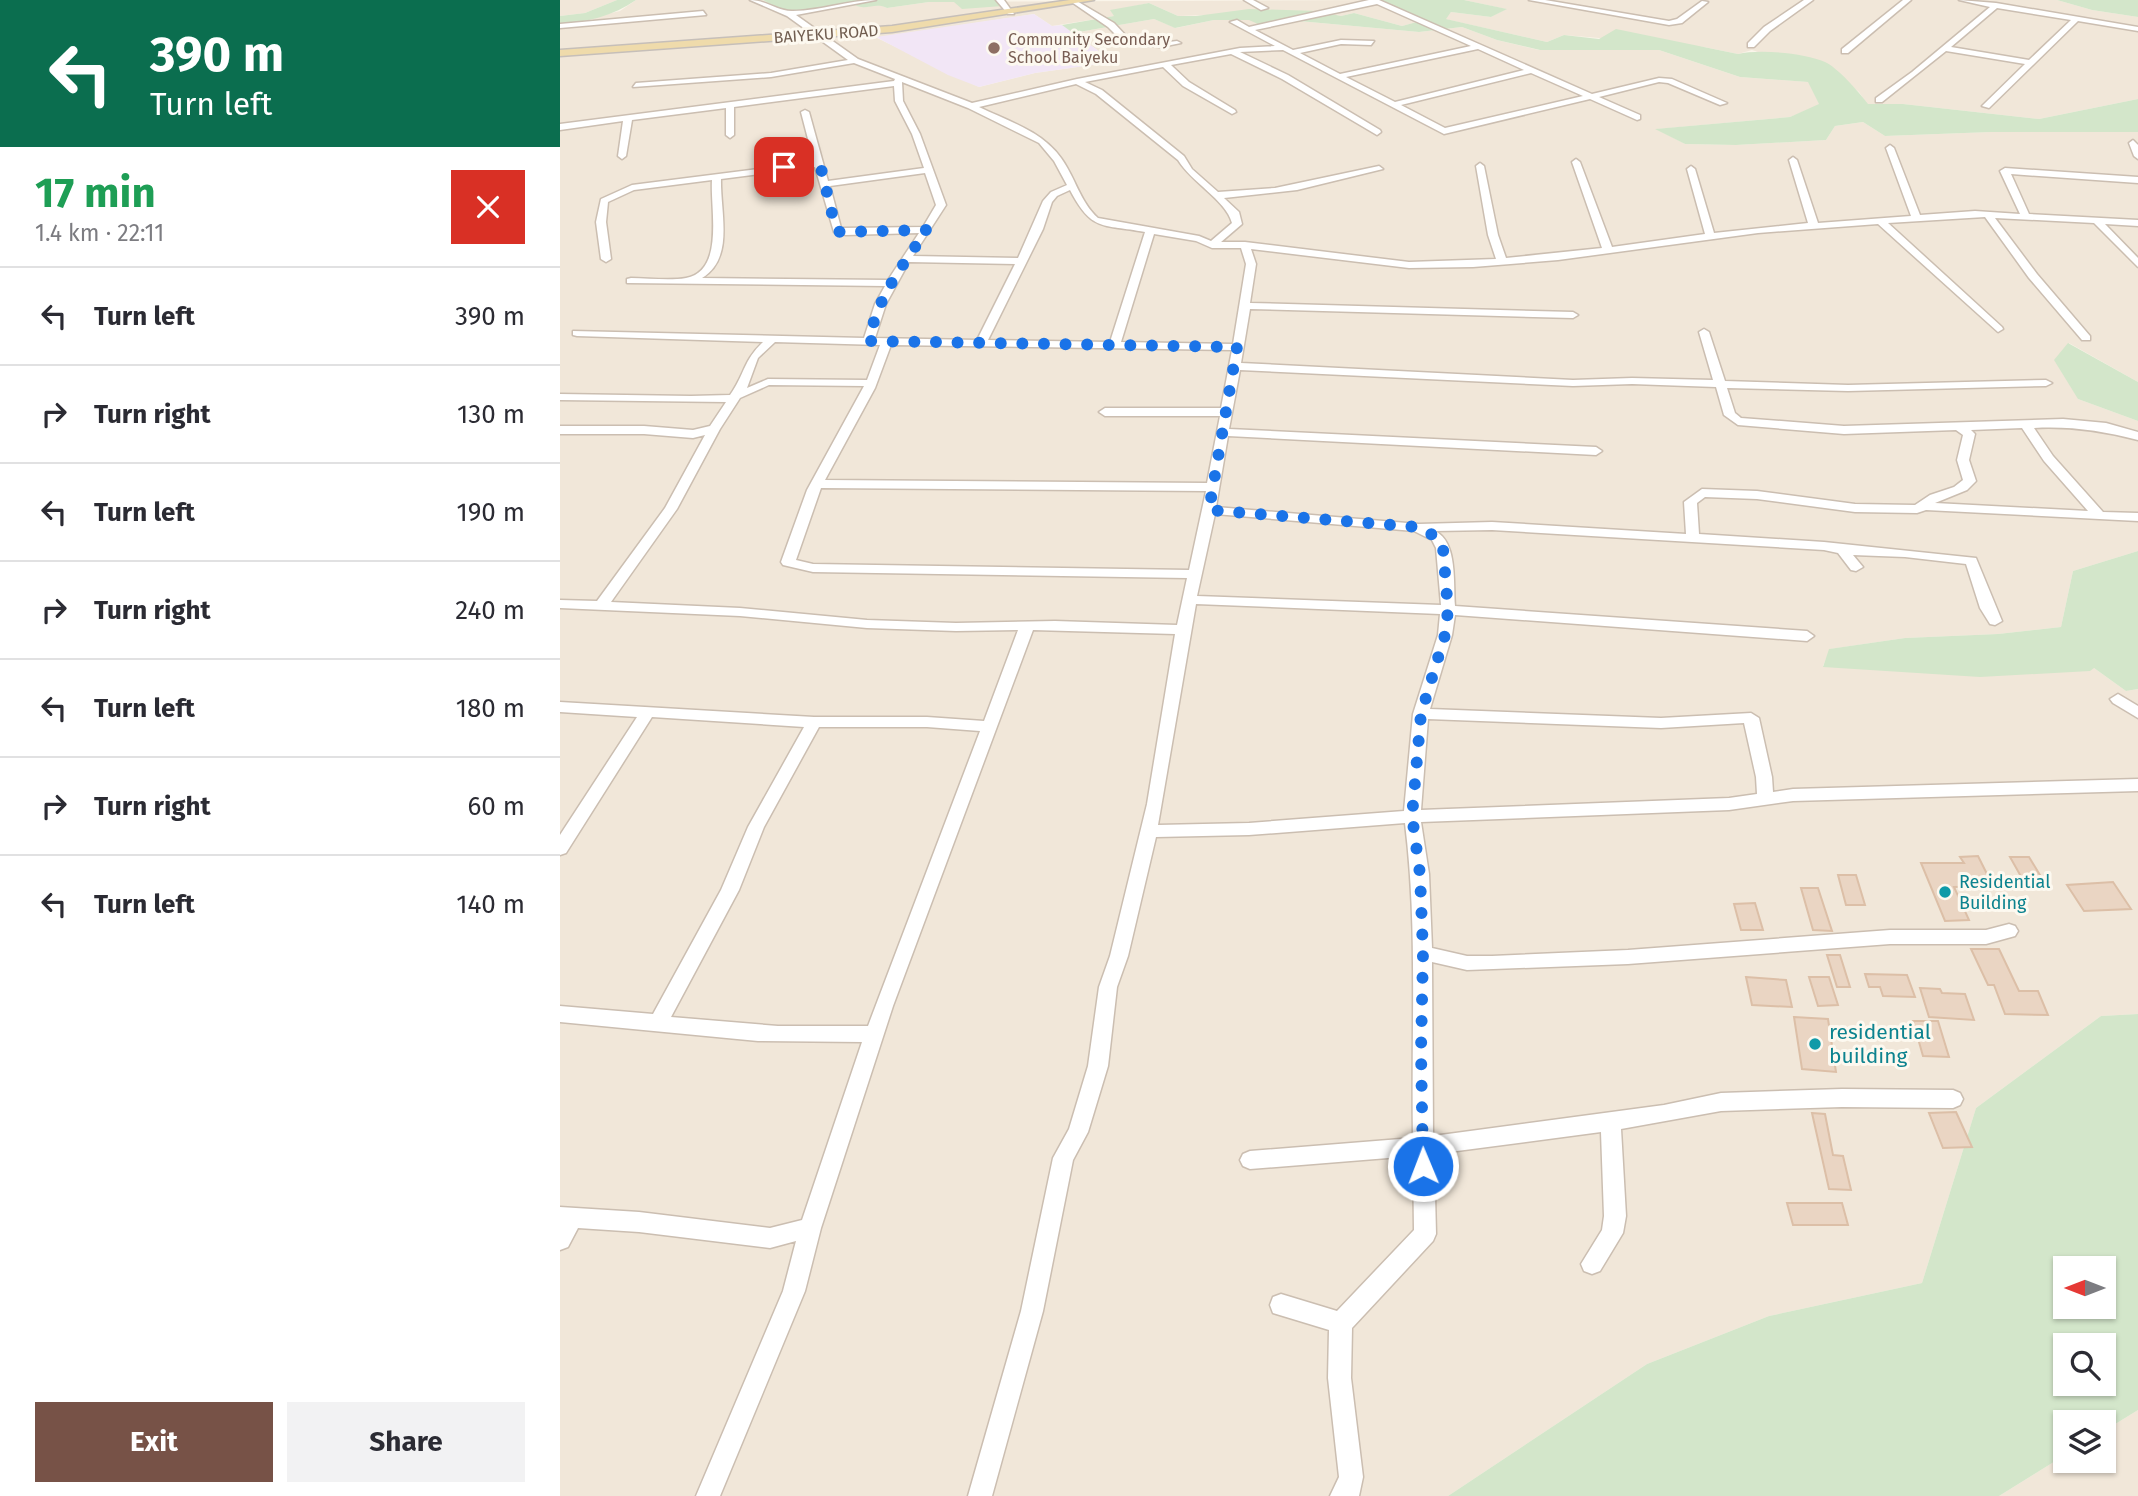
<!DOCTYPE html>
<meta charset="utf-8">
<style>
body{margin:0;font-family:"Fira Sans",sans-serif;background:#f2f2f3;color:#2b2b33;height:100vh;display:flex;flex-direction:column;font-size:26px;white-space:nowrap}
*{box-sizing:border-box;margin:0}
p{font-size:23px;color:#7c7c81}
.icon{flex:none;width:38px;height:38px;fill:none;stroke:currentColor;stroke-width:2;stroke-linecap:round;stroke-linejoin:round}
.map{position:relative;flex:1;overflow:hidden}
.drawer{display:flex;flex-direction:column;background:#fff;width:560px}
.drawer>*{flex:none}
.banner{background:#0b6e4f;color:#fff;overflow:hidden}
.needle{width:46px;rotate:270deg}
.tools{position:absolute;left:1493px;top:1256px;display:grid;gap:14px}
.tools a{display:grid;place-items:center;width:63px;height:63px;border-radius:0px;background:#fff;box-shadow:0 2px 5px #0004;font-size:35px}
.pin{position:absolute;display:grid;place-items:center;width:60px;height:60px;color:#fff;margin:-30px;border-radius:14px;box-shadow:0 4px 10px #0006}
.me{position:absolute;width:77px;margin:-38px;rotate:359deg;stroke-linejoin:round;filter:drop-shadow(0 0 5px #0008)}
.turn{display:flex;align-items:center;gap:24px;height:147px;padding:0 35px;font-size:32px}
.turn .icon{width:91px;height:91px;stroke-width:2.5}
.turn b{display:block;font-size:49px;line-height:60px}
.round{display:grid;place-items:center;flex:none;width:74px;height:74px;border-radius:0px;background:#f2f2f3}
.head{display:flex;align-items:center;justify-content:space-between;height:119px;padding:0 35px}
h1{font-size:42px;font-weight:700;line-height:52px;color:#1e9e55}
.primary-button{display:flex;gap:14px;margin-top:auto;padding:14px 35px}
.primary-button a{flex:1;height:80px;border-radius:0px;background:#775247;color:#fff;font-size:28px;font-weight:700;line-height:80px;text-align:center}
.primary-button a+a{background:#f2f2f3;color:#2b2b33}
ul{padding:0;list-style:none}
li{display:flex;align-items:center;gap:21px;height:98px;padding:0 35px;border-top:2px solid #e1e1e2}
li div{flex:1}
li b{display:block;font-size:26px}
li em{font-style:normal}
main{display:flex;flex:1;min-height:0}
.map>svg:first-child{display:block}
.residential{fill:#f1e7d9}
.education{fill:#f2e6f6}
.green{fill:#d3e6ca;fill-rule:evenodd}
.building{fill:#ead5c3;stroke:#dcbfa7;stroke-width:2}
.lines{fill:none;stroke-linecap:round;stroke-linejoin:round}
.minor-casing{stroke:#cbbeb1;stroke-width:3}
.major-casing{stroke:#c6bfb9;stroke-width:3}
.minor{fill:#fff;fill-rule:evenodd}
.major{fill:#efdbab;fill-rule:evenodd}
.route{stroke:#1a73e8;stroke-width:12;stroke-dasharray:0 21.6}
.education-dot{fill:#8d6e63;stroke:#fdf9f0;stroke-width:2.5}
.culture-dot{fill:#0f9aa8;stroke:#fdf9f0;stroke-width:2.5}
.labels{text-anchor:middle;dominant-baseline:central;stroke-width:6;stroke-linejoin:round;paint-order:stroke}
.far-street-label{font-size:16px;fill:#715e50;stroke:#fdf9f0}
.far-education-label{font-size:16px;fill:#785e54;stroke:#fdf9f0;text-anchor:start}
.culture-label{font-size:18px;fill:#0d838f;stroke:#fdf9f0;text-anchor:start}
.near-culture-label{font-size:21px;fill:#0d838f;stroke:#fdf9f0;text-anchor:start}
</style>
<main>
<section class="drawer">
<div class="banner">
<div class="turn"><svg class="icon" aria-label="left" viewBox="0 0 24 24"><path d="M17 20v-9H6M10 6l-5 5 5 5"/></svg><div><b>390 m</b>Turn left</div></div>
</div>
<div class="head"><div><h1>17 min</h1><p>1.4 km · 22:11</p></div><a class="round" style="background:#d93025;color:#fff"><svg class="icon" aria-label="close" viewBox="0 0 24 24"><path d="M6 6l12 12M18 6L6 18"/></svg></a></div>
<ul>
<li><svg class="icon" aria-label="left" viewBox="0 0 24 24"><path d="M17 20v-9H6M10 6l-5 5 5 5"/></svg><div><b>Turn left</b></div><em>390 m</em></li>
<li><svg class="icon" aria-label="right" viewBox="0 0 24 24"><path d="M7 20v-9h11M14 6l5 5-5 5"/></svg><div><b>Turn right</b></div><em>130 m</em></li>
<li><svg class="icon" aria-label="left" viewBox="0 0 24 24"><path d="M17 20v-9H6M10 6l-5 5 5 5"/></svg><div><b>Turn left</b></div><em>190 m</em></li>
<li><svg class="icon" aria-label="right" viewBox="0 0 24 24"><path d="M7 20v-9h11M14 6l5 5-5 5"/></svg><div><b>Turn right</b></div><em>240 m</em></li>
<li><svg class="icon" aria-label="left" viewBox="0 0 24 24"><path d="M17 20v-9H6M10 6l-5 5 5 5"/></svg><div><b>Turn left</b></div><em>180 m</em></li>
<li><svg class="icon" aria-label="right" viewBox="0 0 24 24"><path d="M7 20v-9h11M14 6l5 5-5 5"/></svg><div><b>Turn right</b></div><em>60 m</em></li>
<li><svg class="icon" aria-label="left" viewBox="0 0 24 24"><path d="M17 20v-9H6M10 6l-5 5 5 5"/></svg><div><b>Turn left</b></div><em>140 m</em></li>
</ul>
<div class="primary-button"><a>Exit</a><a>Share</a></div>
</section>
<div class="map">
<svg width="1578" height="1496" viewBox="0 0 1578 1496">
<rect width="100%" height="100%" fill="#faf5ea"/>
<g class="residential">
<polygon points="0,0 57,0 25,13 0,16"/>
<polygon points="76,0 203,0 229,14 295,5 300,7 321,5 327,8 369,2 820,0 865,20 842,26 794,13 781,16 758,11 618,16 589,3 551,11 555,16 492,26 474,14 317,38 419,87 475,73 546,63 550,59 513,33 594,19 616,28 654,20 728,20 859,32 902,27 937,40 979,50 1099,50 1180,77 1249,82 1260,105 1230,117 1097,129 1125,144 1176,145 1266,140 1275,126 1303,122 1325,136 1431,132 1578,132 1578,382 1509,343 1518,399 1578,421 1578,551 1513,571 1501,627 1438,634 1345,638 1270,649 1263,666 1534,668 1566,691 1578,689 1578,1014 1541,1016 1416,1108 1362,1283 1209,1316 1087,1364 888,1496 0,1496 0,24 29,22 38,16 60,11"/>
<polygon points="904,0 1497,0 1532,10 1578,17 1578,99 1479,119 1343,104 1307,104 1299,92 1285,81 1192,50 1178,54 1144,47 1004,35 987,42 885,19 891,12 931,17 946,9"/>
<polygon points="1578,1410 1578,1496 1439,1496 1505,1455 1505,1461 1544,1461 1544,1431"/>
</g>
<polygon class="education" points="474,14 492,26 502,25 550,59 546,63 475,73 419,87 388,75 316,37"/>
<g class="green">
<path d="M 57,0 L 76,0 C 53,16 28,22 0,24 L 0,16 L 25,13 Z"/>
<path d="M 203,0 L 438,0 L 443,6 L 402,9 L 394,2 L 369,2 L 327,8 C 316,2 305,11 295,5 L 229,14 Z"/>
<path d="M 820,0 L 904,0 L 947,9 L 931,17 L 891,12 L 886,19 L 987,42 L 1004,35 L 1039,39 L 1056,29 L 1178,54 C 1199,49 1245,53 1265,62 C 1277,67 1300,93 1308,104 L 1343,104 L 1479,119 L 1578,99 L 1578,132 L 1431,132 L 1325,136 L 1303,122 L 1275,126 L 1266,140 L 1176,145 L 1125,144 L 1095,129 L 1230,117 L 1259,104 L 1248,82 L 1180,77 L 1099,50 L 980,50 L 937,40 L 902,27 L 859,32 L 728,20 L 698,24 L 689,20 L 654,20 L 615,28 L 594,19 L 513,33 L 502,25 L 554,16 L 550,10 L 589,3 L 618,16 L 636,16 L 689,9 L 758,11 L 781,16 L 794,13 L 842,26 L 864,20 Z"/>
<polygon points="1497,0 1578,0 1578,17 1532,10"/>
<polygon points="1508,343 1578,382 1578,421 1518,399 1494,360"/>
<polygon points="1578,551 1578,689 1566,691 1534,668 1530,671 1420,677 1263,667 1269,649 1345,638 1438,634 1501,627 1513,571"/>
<path d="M 1578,1014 L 1578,1410 L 1544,1431 L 1544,1423 L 1505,1423 L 1505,1455 L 1439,1496 L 888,1496 L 1087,1364 L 1209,1316 L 1362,1283 L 1416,1108 L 1541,1016 ZM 1505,1269 L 1544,1269 L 1544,1307 L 1505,1307 ZM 1505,1346 L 1544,1346 L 1544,1384 L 1505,1384 Z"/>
</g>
<g class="building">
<polygon points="1418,856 1433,886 1394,887 1409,920 1385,921 1361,863 1404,863 1400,857"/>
<polygon points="1450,857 1469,857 1483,880 1463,880"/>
<polygon points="1278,875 1296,875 1305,905 1286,905"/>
<polygon points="1553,882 1571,909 1524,911 1507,885"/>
<polygon points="1241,888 1258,888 1272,931 1253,930"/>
<polygon points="1195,903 1203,930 1181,930 1174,904"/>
<polygon points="1411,949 1439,949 1459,991 1478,991 1488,1015 1445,1014 1434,985 1428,985"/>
<polygon points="1267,955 1280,955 1290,987 1277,987"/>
<polygon points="1305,974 1347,975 1355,997 1323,996 1320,987 1309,987"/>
<polygon points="1186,977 1226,980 1232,1007 1192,1005"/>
<polygon points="1249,977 1269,977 1278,1005 1258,1006"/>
<polygon points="1360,988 1380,989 1382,993 1405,994 1414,1020 1369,1017"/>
<polygon points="1234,1017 1268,1019 1276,1072 1242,1069"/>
<polygon points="1353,1021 1378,1021 1389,1057 1363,1056"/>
<polygon points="1396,1112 1412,1147 1383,1148 1369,1113"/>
<polygon points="1252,1113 1265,1114 1273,1155 1283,1156 1291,1190 1269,1189"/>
<polygon points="1227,1203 1282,1203 1288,1225 1233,1225"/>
</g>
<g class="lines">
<g class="minor-casing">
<g id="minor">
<path d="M 190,0 C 206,0 219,12 233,11 C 261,11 288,0 316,0 L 236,15 L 298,59 L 412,103 L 517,79 L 680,48 L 715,46 L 670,22 L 677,20 L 689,27 L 809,0 L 819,0 L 1032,94 L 1099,78 L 1112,79 L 1167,103 L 1160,105 L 1108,83 L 1099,82 L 1039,97 L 1080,115 L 1080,119 L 1077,120 L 1030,99 L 884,134 L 723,50 L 680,52 L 728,75 L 820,130 L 821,132 L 817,135 L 722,79 L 671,54 L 611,65 L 629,82 L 675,110 L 676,112 L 672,114 L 623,86 L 603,67 L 525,82 L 542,90 L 624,156 L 632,169 L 658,192 L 715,188 L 819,166 L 823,169 L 737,190 L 664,198 L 679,212 L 682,224 L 661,242 L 685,242 L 849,262 L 936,259 L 928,235 L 916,166 L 920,163 L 924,166 L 938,235 L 946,258 L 1042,248 L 1012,162 L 1016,159 L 1020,162 L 1052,247 L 1145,234 L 1127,169 L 1131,166 L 1135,169 L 1154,233 L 1248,223 L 1229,160 L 1233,157 L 1237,160 L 1258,223 L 1351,216 L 1326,148 L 1330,145 L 1334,148 L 1360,215 L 1415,211 L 1460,214 L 1440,171 L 1445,168 L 1578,177 L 1578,183 L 1451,174 L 1469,214 L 1578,220 L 1578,226 L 1545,224 L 1578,258 L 1578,267 L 1534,223 L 1435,218 L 1477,274 L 1530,336 L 1530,340 L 1522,340 L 1469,278 L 1425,217 L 1328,223 L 1442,327 L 1443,329 L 1438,332 L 1318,224 L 1198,233 L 998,260 L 913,267 L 849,268 L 691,249 L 696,264 L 690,303 L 1013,312 L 1018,315 L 1013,318 L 690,309 L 681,363 L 1013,380 L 1072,378 L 1153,380 L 1139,332 L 1144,329 L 1149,332 L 1165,381 L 1288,385 L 1486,380 L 1492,383 L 1486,386 L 1288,391 L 1167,388 L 1175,413 L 1181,418 L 1284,426 L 1503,419 L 1546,423 L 1578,432 L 1578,440 C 1543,431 1511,426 1474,428 L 1493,456 L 1543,512 L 1578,513 L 1578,521 L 1366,510 L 1357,513 L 1295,512 L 1197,499 L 1145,497 L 1137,503 L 1139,534 L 1264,542 L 1416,558 L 1442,621 L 1435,625 L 1430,624 L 1420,608 L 1406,564 L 1345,557 L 1293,555 L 1303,567 L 1296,571 L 1291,570 L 1278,553 L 1264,550 L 932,530 L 875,531 C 898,542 893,584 895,606 L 1247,631 L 1254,636 L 1247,641 L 895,615 L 892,635 L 870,709 L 1101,718 L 1191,713 L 1199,718 L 1212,777 L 1213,792 L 1233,789 L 1578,779 L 1578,791 L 1233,801 L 1169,810 L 861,822 L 869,874 L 872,948 L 907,956 L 932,956 L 1068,950 L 1330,930 L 1426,930 L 1449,924 L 1455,926 L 1458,931 L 1455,936 L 1426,944 L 1330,944 L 1068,964 L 907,970 L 872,962 L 873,1136 L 1104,1105 L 1161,1093 L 1282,1089 L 1393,1090 L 1400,1093 L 1403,1099 L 1400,1105 L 1393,1108 L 1282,1107 L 1161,1111 L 1061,1129 L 1066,1216 L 1063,1233 L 1040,1271 L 1032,1274 L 1024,1271 L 1021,1264 L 1042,1230 L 1044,1216 L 1041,1132 L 874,1154 L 876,1234 L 873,1241 L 792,1328 L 791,1378 L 803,1477 L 799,1496 L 770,1496 L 779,1477 L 768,1378 L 769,1330 L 713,1313 L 710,1305 L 713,1297 L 721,1294 L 777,1311 L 854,1230 L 853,1156 L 690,1169 L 683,1166 L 680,1160 L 683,1154 L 690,1151 L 853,1138 C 851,1032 858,927 845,823 L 689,835 L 596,837 L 568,956 L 557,987 L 548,1066 L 528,1132 L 513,1160 L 483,1311 L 432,1496 L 408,1496 L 461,1311 L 493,1158 L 509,1129 L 528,1066 L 539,987 L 550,956 L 587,804 L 615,634 L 473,630 L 333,1006 L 261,1228 L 245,1291 L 160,1496 L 136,1496 L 223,1291 L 236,1241 L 210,1248 L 79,1232 L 18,1228 L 8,1247 L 0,1250 L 0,1207 L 79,1212 L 210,1228 L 242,1220 L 302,1042 L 198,1041 L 0,1022 L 0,1006 L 93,1014 L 161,890 L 188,827 L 244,727 L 92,717 L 6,853 L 0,855 L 0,835 L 77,717 L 0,712 L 0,702 L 254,717 L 367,717 L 424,721 L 458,630 L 396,631 L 307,628 L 180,616 L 0,608 L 0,600 L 37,601 L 105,508 L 145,435 L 133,438 L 84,434 L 0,434 L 0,426 L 84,426 L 133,430 L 150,426 L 166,402 L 0,400 L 0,394 L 131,396 L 170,395 C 185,374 183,361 203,342 L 17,336 L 13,335 L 13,331 L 304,338 L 315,304 L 325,286 L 67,283 L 67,279 L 71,278 C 88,278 109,281 126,278 C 165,271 150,208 152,180 L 74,190 L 48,202 L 46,222 L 51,259 L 46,262 L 41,259 L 36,222 L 41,199 L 72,185 L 254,162 L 241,112 L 245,110 L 249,112 L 268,181 L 364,168 L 352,134 L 335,101 L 334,86 L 174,107 L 174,135 L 170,138 L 166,135 L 166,108 L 72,120 L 66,156 L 62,159 L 58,156 L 63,121 L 0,130 L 0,124 L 334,81 L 335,79 L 294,63 L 211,77 L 73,87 L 76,83 L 211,73 L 288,60 L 227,16 ZM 817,4 L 911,46 L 780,74 L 740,53 L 781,44 L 811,45 L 814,41 L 781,40 L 733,50 L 695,30 ZM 918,49 L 964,70 L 835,102 L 786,77 ZM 971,73 L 1023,96 L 885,128 L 841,105 ZM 342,82 L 408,108 L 479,143 L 494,161 L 507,185 L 491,192 L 483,201 L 458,258 L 353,256 L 386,205 L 360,134 L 343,101 ZM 516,84 L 536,94 L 618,160 C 631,182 666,200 672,223 L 651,241 L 639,236 L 538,218 C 520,202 515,177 501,158 C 482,131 448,121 419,107 ZM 255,167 L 274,232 L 286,235 L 359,233 L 328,280 L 142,278 C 175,258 160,212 161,179 ZM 365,173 L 376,205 L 363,227 L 281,228 L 270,186 ZM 510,190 C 532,232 542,224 585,232 L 550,342 L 428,340 L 483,229 L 492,202 L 497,196 ZM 594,234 L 636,241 L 652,248 L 681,248 L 686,264 L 673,344 L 561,342 ZM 349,262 L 455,264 L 417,340 L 315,338 L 326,304 ZM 215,342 L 320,345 L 307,380 L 208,379 L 187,388 L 198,358 ZM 331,345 L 672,350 L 661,408 L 545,408 L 539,412 L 545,416 L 660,416 L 647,483 L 265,480 L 315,388 ZM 680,370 L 1013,386 L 1072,384 L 1156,387 L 1164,415 L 1178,425 L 1284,434 L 1396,430 L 1403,435 L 1397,460 L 1403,480 L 1394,487 L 1370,495 L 1355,505 L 1295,504 L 1197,491 L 1142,489 L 1124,502 L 1126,534 L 932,522 L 859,524 L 656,507 L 668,436 L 1036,455 L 1042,451 L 1036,447 L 669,429 ZM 209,385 L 304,386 L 247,490 L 221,562 L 223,565 L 253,572 L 627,578 L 617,625 L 495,621 L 396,623 L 307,620 L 180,608 L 51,602 L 117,509 L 160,429 L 180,398 ZM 1462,428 L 1484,461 L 1528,511 L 1375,503 L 1407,490 L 1416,481 L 1409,460 L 1415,434 L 1411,430 ZM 261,488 L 646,491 L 629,570 L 253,564 L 236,560 ZM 655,514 L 854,531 L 872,540 L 876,548 L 881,605 L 637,596 ZM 636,604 L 880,614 L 878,635 L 853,714 L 844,811 L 689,823 L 598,825 ZM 868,719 L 1101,728 L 1184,723 L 1196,777 L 1197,794 L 1169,798 L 861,810 ZM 259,727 L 367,727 L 420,731 L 308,1026 L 218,1026 L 111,1017 L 179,890 L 204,827 Z"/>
<polygon points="436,0 444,0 454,14 448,14"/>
<polygon points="515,0 554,23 570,40 601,43 617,41 621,43 601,47 565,44 548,27 513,3"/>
<polygon points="684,0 693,0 708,8 701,10"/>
<polygon points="969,0 985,0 1109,21 1117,19 1142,1 1148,2 1122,23 1109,25"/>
<polygon points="1244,0 1253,0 1210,31 1194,47 1188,47 1188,43 1204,27"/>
<polygon points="1343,0 1351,0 1288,53 1282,53 1282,49"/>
<path d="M 1399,0 L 1436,3 L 1578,27 L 1578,31 L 1518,21 L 1429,108 L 1422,106 L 1465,64 L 1386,51 L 1322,102 L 1316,102 L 1316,98 L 1352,72 L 1430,7 ZM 1437,8 L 1511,20 L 1469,60 L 1391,47 Z"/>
<polygon points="143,11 146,15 0,28 0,24"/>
<polygon points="1573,140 1578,145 1578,159 1574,156 1569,143"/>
<polygon points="1558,694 1578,706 1578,718 1553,703 1550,699"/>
</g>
</g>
<g class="major-casing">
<polygon id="major" points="510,0 534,0 332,32 0,56 0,50 332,26"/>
</g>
<use href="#minor" class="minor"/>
<use href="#major" class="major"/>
</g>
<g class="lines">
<path class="route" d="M 224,167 L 260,164 L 276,230 L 280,232 L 367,230 C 342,266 317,298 309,341 L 677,347 L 649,510 L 857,527 L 877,537 L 883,548 L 888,610 L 885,635 L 861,714 L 852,816 L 860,874 L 863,953 L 861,1051 L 863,1166"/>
</g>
<circle class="education-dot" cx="434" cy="48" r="7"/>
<g class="culture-dot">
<circle cx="1385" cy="892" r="7"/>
<circle cx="1255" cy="1044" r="7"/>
</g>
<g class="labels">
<g class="far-street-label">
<text transform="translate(266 34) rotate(-4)">BAIYEKU ROAD</text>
</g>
<g class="far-education-label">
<text x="448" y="39">Community Secondary<tspan x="448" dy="18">School Baiyeku</tspan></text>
</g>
<g class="culture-label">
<text x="1399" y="882">Residential<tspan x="1399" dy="21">Building</tspan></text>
</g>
<g class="near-culture-label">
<text x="1269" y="1032">residential<tspan x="1269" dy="24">building</tspan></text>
</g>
</g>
</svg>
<div class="tools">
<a><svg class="needle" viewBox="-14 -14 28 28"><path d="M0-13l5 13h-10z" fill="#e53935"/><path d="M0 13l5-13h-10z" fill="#7c7c81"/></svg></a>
<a><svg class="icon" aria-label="search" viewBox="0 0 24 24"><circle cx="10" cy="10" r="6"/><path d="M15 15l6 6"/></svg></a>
<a><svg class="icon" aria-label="layers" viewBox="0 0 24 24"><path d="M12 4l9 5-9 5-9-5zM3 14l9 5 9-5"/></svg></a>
</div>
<div class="pin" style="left:224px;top:167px;background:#d93025"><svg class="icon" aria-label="arrive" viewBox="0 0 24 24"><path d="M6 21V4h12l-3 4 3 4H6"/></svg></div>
<svg class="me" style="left:863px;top:1166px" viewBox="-20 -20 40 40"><circle r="17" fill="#1a73e8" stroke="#fff" stroke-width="3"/><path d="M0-11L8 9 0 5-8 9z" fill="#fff"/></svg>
</div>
</main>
